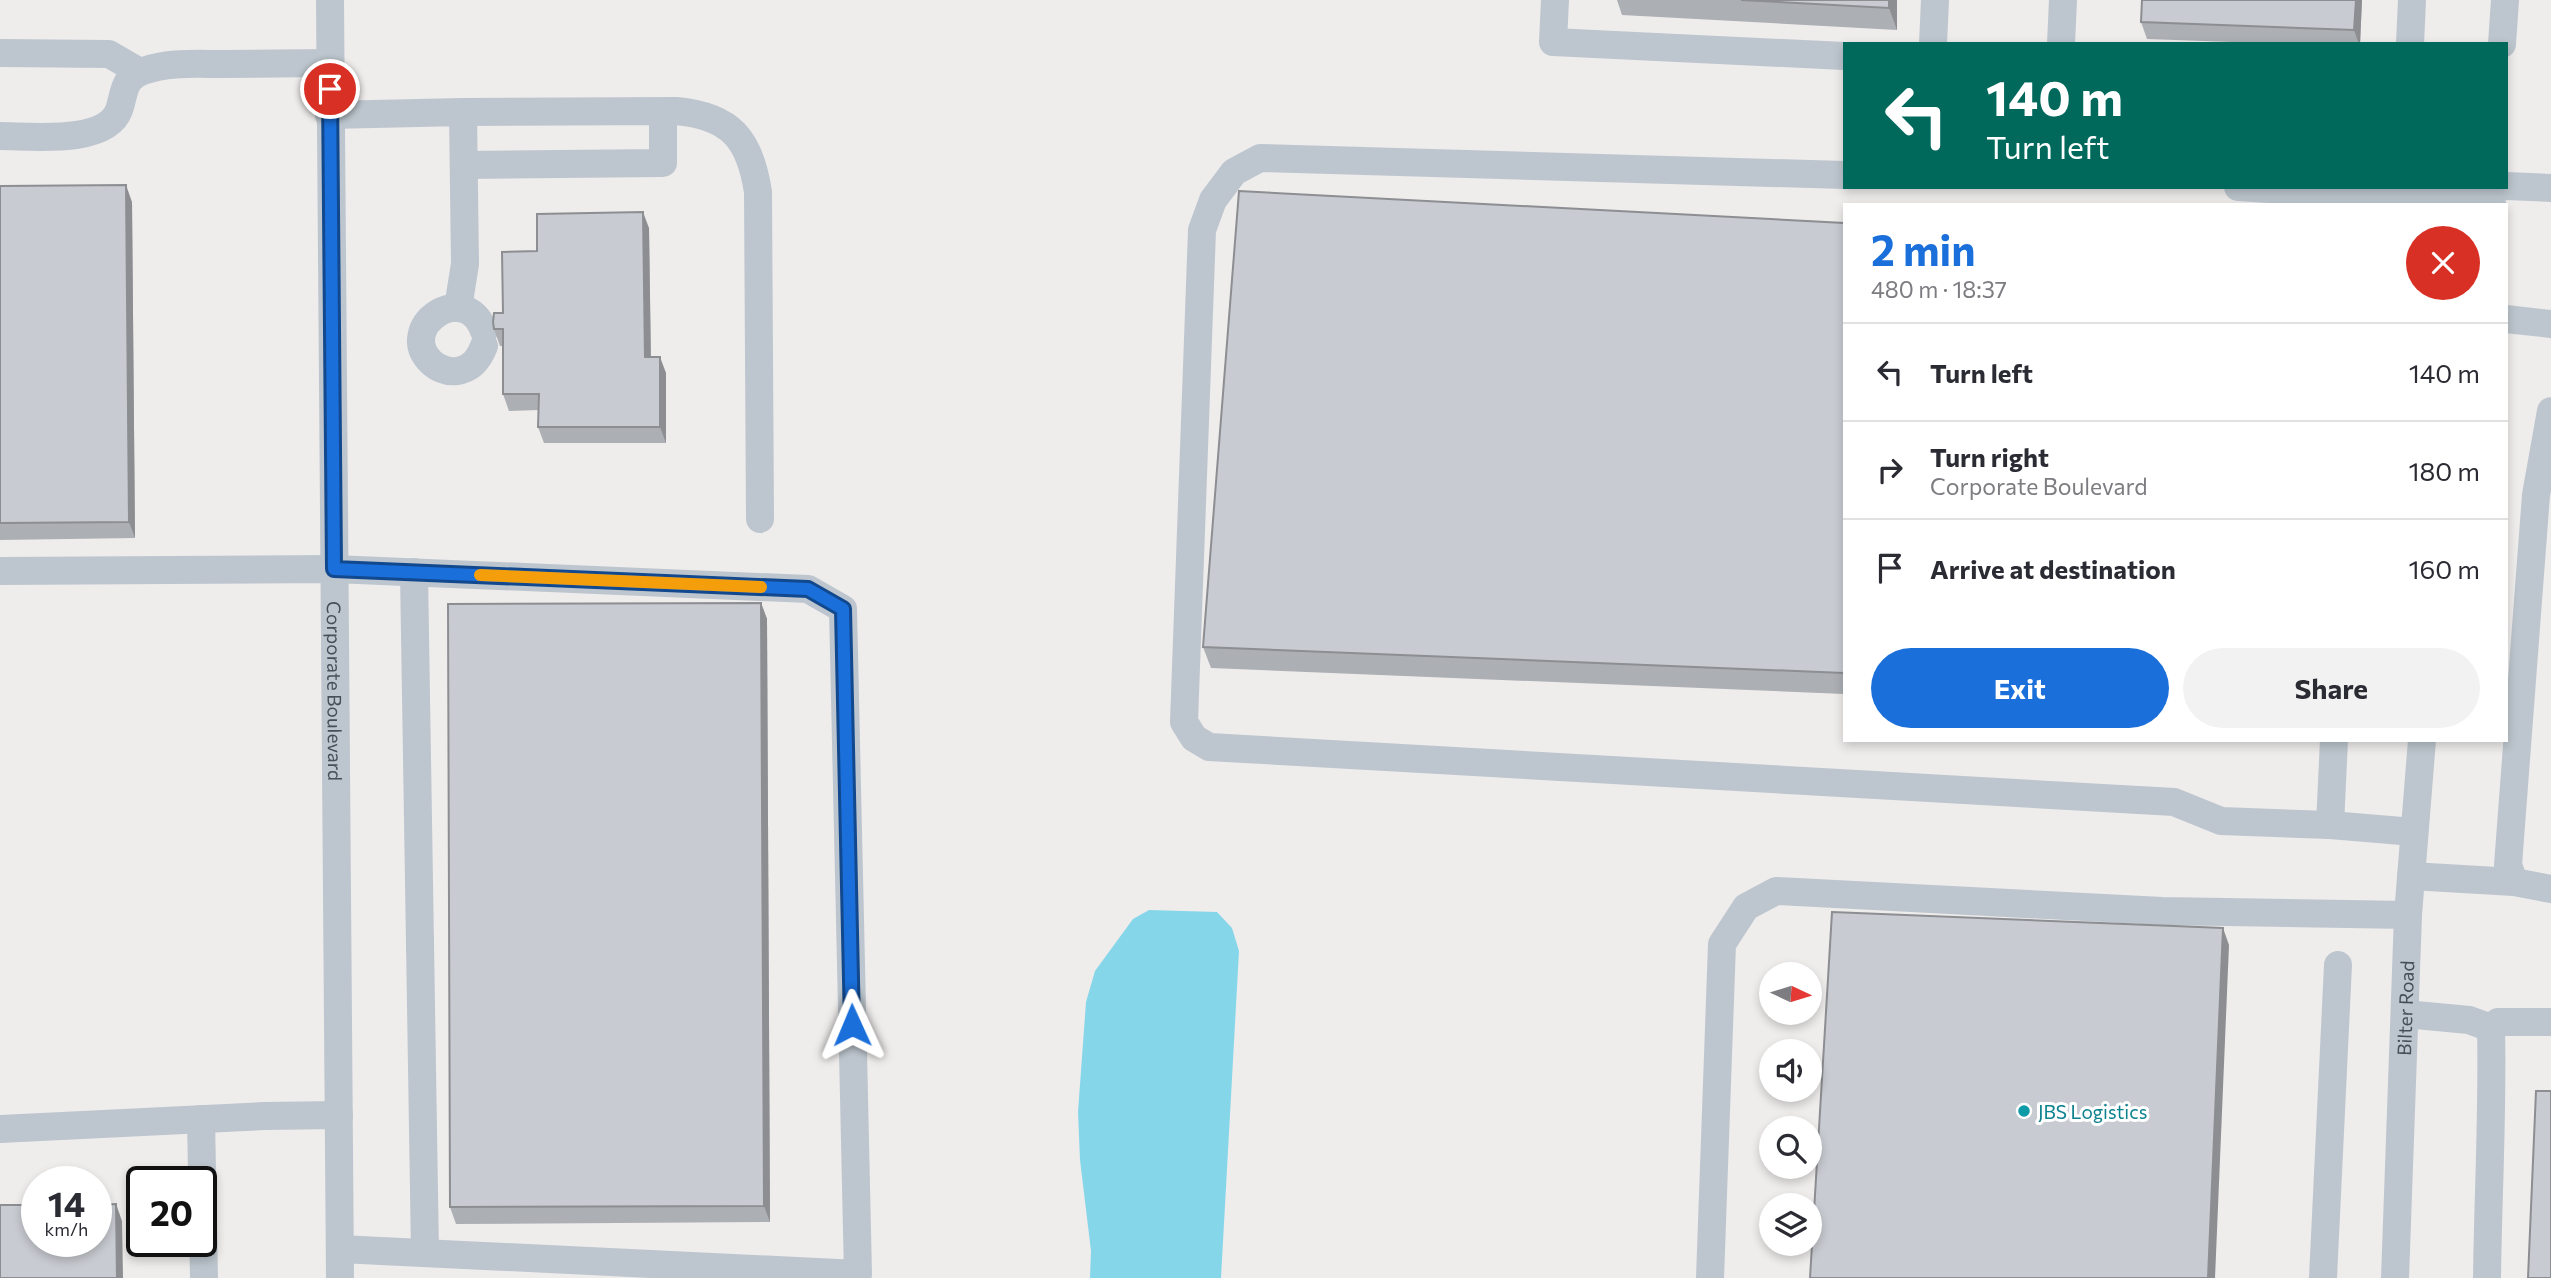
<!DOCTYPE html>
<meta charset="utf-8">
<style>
body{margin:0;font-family:Commissioner,sans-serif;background:#f2f2f3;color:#2b2b33;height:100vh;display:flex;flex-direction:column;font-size:26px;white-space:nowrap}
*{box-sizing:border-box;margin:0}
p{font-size:23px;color:#7c7c81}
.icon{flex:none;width:38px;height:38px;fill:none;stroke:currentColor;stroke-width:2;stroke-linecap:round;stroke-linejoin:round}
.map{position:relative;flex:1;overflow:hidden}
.details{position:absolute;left:1843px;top:203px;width:665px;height:539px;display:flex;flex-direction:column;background:#fff;border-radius:0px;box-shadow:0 4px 10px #0003}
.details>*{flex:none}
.guide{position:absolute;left:1843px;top:42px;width:665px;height:147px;border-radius:0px;box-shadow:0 4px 10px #0003;background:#00695c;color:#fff;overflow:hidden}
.needle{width:46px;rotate:94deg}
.controls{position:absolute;left:1759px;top:962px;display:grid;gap:14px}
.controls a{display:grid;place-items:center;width:63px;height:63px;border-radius:50%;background:#fff;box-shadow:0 4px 10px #0003;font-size:35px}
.speed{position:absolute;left:21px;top:1166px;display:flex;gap:14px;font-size:35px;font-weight:700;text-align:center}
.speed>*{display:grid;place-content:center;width:91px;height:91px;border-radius:50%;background:#fff;box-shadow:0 4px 10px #0003;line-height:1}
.speed small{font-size:18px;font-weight:400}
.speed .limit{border:4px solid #111;border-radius:10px;background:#fff;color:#111}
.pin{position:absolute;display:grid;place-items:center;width:60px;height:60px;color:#fff;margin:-30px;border:4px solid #fff;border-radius:50%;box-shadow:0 2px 7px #0007}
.me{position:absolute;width:77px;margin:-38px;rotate:359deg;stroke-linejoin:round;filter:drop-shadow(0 0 5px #0008)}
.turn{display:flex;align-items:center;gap:24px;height:147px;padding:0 28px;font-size:32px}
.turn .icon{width:91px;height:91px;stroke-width:2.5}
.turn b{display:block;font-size:49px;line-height:60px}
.round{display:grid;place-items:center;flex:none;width:74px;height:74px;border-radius:37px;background:#f2f2f3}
.summary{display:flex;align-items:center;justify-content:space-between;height:119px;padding:0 28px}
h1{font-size:42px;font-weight:700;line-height:52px;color:#1a6fda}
.action{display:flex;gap:14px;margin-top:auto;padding:14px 28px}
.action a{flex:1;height:80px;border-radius:42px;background:#1a6fda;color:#fff;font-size:28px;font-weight:700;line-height:80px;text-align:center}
.action a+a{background:#f2f2f3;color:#2b2b33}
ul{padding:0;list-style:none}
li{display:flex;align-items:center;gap:21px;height:98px;padding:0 28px;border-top:2px solid #e1e1e2}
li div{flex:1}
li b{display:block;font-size:26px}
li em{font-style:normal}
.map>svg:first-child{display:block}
.water{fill:#86d6ea}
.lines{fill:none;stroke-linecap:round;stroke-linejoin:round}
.minor{stroke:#bdc6ce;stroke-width:28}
.wall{fill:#acafb4}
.shaded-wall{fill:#8c8e92}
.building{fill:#c8cbd1;stroke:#8c8e92;stroke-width:2}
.route-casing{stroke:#11488e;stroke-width:18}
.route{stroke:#1a6fda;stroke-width:12}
.slow{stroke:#f59e0b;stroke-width:12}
.culture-dot{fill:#0f9aa8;stroke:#fff;stroke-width:2.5}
.labels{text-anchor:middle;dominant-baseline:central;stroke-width:6;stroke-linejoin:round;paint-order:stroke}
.street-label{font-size:19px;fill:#454f59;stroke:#fff}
.culture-label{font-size:19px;fill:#0d838f;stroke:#fff;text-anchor:start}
</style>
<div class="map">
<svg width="2551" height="1278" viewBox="0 0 2551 1278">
<rect width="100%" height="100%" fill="#efecec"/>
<polygon class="water" points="1149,910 1217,912 1232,928 1239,951 1221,1278 1090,1278 1091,1251 1080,1160 1078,1112 1086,1002 1095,971 1133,919"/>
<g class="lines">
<g class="minor">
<path id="s1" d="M 330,0 L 340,1278"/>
<polyline points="1555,0 1553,42 1844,56"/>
<polyline points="1933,44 1935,0"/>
<polyline points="2061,44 2063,0"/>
<polyline points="2410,44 2412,0"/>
<polyline points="2502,44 2505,0"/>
<polyline points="0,53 109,54 140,72"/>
<path d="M 463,112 L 676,111 C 731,116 750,139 758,192 L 760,519"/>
<polyline points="329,115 463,112 465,264 458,308"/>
<path d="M 0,136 C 31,136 106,145 119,110 C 125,93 122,79 143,71 C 168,62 195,64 222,64 C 258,64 294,63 330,63"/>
<polyline points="464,165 663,163 663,112"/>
<polyline points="1844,175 1260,158 1234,172 1213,200 1202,230 1184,722 1194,738 1209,747 2174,802 2221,821 2330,825 2414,832"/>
<polyline points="2506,186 2551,188"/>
<polyline points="2238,187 2492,203"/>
<polyline points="2506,319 2551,324"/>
<path d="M 484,331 C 465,278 394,328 432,363 C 439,369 448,372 457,371 C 472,369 479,359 484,346"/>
<polyline points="0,571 334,569 808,589 843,609 858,1274 340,1249"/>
<polyline points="414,572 425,1253"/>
<polyline points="2330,825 2334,740"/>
<polyline points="2411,876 2514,882 2551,889"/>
<polyline points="2514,882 2508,865 2536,495 2551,411"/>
<polyline points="2405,1014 2469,1020 2491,1028"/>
<polyline points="2491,1028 2498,1022 2551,1022"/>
<polyline points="201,1119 204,1278"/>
<polyline points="0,1129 264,1116 339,1115"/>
<polyline points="1710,1278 1722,944 1746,907 1776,891 2162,911 2408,915"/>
<polyline points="2323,1278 2338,965"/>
<path id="s2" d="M 2395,1278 L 2408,915 L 2422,740"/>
<path d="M 2487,1278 C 2488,1194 2493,1111 2491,1028"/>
</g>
</g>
<g class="wall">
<polygon points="1617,0 1897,0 1897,30 1622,15"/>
<polygon points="2362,0 2360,44 2289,44 2147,39 2141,22"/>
<polygon points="0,186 132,202 135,538 0,540"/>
<polygon points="1844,223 1844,694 1211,668 1203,647"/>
<polygon points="649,228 651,357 666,373 666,443 544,443 538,427 539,410 509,411 503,394 503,346 500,346 494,329 537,251"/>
<polygon points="761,603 767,619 770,1222 456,1224 450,1207"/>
</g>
<g class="shaded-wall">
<polygon points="1889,0 1897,0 1897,30 1889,8"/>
<polygon points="2356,0 2362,0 2360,44 2359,44 2354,30"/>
<polygon points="126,185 132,202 135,538 129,522"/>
<polygon points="643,212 649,228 651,373 645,357"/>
<polygon points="660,357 666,373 666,443 660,427"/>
<polygon points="761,603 767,619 770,1222 764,1206"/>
<polygon points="2223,928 2229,945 2215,1278 2208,1278"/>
<polygon points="116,1204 122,1221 123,1278 117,1278"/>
</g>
<g class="building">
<polygon points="1741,0 1889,0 1889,8"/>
<polygon points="2142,0 2356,0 2354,30 2141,22"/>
<polygon points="126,185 129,522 0,523 0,186"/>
<polygon points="1239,191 1844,223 1844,673 1203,647"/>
<polygon points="643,212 645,357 660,357 660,427 538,427 539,394 503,394 503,329 494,329 493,322 494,313 503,313 502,252 537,251 537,214"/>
<polygon points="761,603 764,1206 450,1207 448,604"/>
<polygon points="1832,912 2223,928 2208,1278 1810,1278"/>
<polygon points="2536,1091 2551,1091 2551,1278 2528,1278"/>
<polygon points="116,1204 117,1278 0,1278 0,1205 37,1205 37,1241 96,1241 96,1205"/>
</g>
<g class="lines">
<g class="route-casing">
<polyline id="route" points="330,89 334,569 808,589 843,609 852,1025"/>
</g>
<use href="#route" class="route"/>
<polyline class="slow" points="480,575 761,587"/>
</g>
<circle class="culture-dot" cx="2024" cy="1111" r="7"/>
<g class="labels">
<g class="street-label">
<text stroke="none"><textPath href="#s1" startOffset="691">Corporate Boulevard</textPath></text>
<text stroke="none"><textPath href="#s2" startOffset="270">Bilter Road</textPath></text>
</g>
<g class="culture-label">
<text x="2038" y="1111">JBS Logistics</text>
</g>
</g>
</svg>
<div class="controls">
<a><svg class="needle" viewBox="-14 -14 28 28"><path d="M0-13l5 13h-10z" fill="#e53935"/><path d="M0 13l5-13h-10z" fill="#7c7c81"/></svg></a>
<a><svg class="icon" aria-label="sound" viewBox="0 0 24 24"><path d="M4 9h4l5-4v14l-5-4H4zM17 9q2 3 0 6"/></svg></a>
<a><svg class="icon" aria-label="search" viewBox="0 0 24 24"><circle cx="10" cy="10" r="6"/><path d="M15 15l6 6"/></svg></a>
<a><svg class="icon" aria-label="layers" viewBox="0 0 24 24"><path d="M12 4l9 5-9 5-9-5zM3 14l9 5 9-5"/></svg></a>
</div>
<div class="speed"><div>14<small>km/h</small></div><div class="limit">20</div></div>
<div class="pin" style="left:330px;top:89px;background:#d93025"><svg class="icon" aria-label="arrive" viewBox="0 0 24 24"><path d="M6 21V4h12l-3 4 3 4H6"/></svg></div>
<svg class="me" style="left:852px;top:1025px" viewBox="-20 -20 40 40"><path d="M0-17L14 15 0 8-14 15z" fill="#1a6fda" stroke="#fff" stroke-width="4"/></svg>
<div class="guide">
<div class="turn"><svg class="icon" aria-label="left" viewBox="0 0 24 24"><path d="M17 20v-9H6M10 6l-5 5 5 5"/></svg><div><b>140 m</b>Turn left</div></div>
</div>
<section class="details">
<div class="summary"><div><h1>2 min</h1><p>480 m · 18:37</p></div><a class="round" style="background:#d93025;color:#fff"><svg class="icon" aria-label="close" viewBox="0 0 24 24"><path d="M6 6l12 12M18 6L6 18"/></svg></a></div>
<ul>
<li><svg class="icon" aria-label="left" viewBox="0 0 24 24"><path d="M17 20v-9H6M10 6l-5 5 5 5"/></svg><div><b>Turn left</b></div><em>140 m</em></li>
<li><svg class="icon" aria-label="right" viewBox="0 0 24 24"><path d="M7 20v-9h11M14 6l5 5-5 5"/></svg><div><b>Turn right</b><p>Corporate Boulevard</p></div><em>180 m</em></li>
<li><svg class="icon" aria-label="arrive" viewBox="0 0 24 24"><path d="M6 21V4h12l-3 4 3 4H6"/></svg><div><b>Arrive at destination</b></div><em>160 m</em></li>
</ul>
<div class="action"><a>Exit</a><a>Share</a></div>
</section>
</div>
